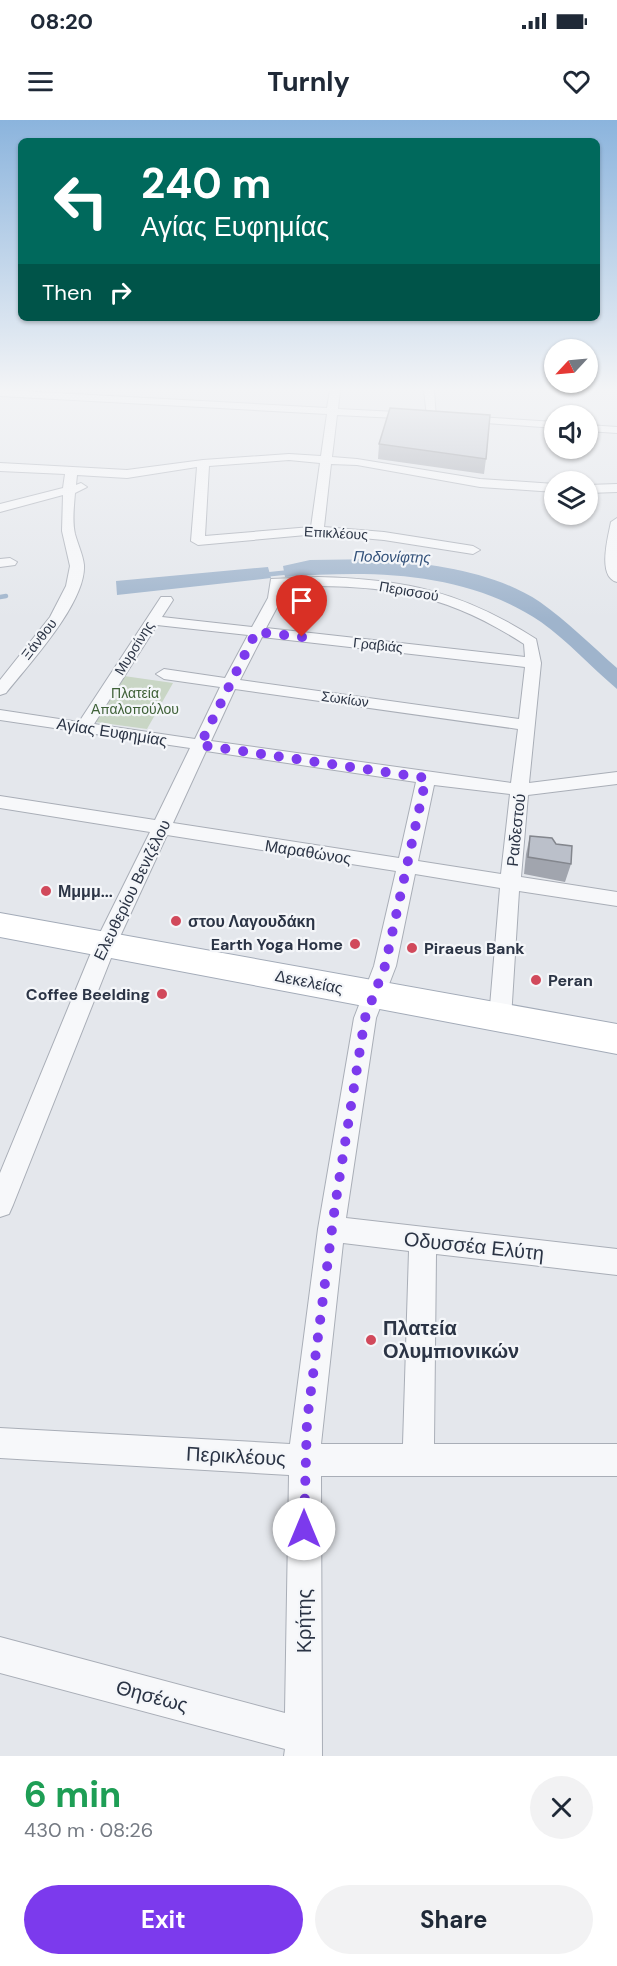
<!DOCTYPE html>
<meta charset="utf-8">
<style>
body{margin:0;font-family:"DM Sans",sans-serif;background:#f2f2f3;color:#1f2937;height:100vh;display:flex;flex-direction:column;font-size:22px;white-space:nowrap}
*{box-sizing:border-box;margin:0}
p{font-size:20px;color:#747a83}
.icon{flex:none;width:33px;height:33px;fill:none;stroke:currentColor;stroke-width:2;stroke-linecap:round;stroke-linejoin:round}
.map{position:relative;height:1636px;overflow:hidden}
.details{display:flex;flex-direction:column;background:#fff;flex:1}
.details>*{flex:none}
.banner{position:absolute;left:18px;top:18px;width:582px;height:183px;border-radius:9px;box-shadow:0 2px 4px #0004;background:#00695c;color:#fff;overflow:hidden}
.needle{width:39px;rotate:244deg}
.controls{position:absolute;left:544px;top:219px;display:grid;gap:12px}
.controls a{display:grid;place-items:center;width:54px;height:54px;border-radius:50%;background:#fff;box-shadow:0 2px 4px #0004;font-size:30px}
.pin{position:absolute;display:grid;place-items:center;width:51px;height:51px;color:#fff;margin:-62px -26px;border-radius:50% 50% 50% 0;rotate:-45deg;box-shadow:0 0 6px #0007}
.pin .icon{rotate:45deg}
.me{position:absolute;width:66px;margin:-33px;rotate:0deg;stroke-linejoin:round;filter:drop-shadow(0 0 4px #0008)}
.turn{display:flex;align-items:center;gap:21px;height:126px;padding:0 24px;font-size:27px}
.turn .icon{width:78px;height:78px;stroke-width:2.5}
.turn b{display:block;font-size:42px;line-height:51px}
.then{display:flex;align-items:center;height:57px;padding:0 24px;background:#0003;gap:12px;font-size:22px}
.round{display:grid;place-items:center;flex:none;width:63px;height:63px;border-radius:32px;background:#f2f2f3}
.overview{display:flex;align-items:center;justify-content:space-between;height:102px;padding:0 24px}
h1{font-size:36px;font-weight:700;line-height:45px;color:#1e9e55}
.action{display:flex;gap:12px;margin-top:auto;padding:12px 24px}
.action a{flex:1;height:69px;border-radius:36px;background:#7c3aed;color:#fff;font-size:24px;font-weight:700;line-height:69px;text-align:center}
.action a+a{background:#f2f2f3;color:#1f2937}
.status{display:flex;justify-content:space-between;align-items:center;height:42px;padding:0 30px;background:#fff;direction:ltr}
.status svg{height:16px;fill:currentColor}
header{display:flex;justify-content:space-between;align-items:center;height:78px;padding:0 24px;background:#fff;font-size:27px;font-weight:700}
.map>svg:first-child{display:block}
.green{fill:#c9d6c5}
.water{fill:#9fb4cc}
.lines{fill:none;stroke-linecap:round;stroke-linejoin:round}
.stream{stroke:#9fb4cc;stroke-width:4.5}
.street-casing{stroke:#a9aeb7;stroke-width:2}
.primary-casing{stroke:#a3abb8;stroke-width:2}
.street{fill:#f7f8fa;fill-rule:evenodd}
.primary{fill:#fff;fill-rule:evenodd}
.wall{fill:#a1a5ae}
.building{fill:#bbc0ca;stroke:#83868d;stroke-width:1.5}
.route{stroke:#7c3aed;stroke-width:10;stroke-dasharray:0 18}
.poi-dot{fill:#d1495b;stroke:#f4f6f9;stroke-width:2}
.labels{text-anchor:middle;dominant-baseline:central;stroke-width:4.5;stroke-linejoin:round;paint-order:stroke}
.far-street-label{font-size:14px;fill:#2b3445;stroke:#f4f6f9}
.far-park-label{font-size:14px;fill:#3f6138;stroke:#f4f6f9}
.far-water-label{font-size:15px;font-style:italic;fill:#34527a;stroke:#f4f6f9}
.street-label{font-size:16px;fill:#2b3445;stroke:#f4f6f9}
.poi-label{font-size:16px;font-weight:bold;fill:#2b3445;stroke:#f4f6f9;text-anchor:start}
.near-street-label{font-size:20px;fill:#2b3445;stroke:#f4f6f9}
.near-poi-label{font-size:20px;font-weight:bold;fill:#2b3445;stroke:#f4f6f9;text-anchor:start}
</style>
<div class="status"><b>08:20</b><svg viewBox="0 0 49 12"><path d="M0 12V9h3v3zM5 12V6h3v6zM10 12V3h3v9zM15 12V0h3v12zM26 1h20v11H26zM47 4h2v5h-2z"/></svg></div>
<header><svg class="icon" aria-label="menu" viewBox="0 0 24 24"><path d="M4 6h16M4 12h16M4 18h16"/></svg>Turnly<svg class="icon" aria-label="heart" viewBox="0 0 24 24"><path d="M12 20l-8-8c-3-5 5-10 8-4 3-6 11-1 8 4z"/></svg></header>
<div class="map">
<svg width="617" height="1636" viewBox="0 0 617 1636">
<rect width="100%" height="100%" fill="#e4e7ec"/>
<polygon class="green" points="124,556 173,563 147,609 95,602"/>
<g class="water">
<path d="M 381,439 C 435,445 493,451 540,482 C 567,501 592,526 617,548 L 617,569 C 591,547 568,521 541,502 C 466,451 372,450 285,457 L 283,446 L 310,440 Z"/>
<polygon points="268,447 271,458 117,475 116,461"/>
</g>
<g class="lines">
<g class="stream">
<polyline points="262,455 291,452"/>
<polyline points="0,477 6,476"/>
</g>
<g class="street-casing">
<g id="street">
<path d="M 0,270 L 327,288 L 330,270 L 340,270 L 338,289 L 416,293 L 421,296 L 416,299 L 337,295 L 332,337 L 357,339 L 480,359 L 555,364 L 555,372 L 480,367 L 357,345 L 331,344 L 324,407 L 384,412 L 473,426 L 480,430 L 473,434 L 384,420 L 317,414 L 198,425 L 191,421 L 197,347 L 127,358 L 77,355 L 76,365 L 81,363 L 87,367 L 75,373 C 74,386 72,401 75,414 C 78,425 83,435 84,445 C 86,483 29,544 6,573 L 0,575 L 0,560 L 50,497 L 66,466 L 70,446 L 62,411 L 63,375 L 0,392 L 0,384 L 63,368 L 65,354 L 0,351 L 0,343 L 127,350 L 203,340 L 289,334 L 321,336 L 327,294 L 0,276 ZM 289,340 L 320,343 L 311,407 L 205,416 L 209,346 Z"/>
<polygon points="424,270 434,270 436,299 432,300 427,297"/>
<polygon points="462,296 555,302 555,308 458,301 458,297"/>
<polygon points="588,305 617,307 617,313 588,311"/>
<polygon points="617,364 617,372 588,373 588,365"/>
<path d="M 617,398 L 617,462 C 597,457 608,417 611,402 Z"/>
<polygon points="10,438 17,442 15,445 0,447 0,439"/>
<path d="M 318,457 C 405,459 463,472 536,519 L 541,543 L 529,663 L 617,652 L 617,664 L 528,675 L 521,757 L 617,772 L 617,786 L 519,771 L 511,898 L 508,904 L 500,907 L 492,904 L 489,898 L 500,768 L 415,754 L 396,846 L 376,898 L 346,1098 L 617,1129 L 617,1155 L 436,1134 L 434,1324 L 617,1324 L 617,1356 L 321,1356 L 322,1636 L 284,1636 L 285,1629 L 0,1553 L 0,1517 L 285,1593 L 289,1355 L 0,1338 L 0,1308 L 290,1324 L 318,1109 L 354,898 L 374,846 L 396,751 L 167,715 L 117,823 L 13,1085 L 9,1094 L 0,1097 L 0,1053 L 95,823 L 150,712 L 0,688 L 0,676 L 155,700 L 190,628 L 0,600 L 0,590 L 79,602 L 161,477 L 171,477 L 173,480 L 162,497 L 252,507 L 268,478 L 271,459 ZM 283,466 C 380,465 440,469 524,524 L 525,537 L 266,508 L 282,478 ZM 157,505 L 248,515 L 225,558 L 164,549 L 156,554 L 164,559 L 220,567 L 195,619 L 94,604 ZM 262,517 L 525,547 L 519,599 L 240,560 ZM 235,569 L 518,609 L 511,663 L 211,621 ZM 206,631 L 416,662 L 399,738 L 173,703 ZM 434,665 L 510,674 L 501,754 L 418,741 ZM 343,1123 L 409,1131 L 403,1324 L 321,1324 Z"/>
</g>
</g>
<g class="primary-casing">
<polygon id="primary" points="0,793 617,904 617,934 0,817"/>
</g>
<use href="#street" class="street"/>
<use href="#primary" class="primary"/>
</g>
<g class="wall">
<polygon points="379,324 486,339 484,354 378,339"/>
<polygon points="530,716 571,744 565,762 524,754 526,734"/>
</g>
<g class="building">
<polygon points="390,288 490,295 486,339 379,324"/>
<polygon points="530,716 552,718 556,724 572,726 571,744 528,737"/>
</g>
<linearGradient id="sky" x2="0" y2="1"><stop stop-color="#8bb4dd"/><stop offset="0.54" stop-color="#f3f4f6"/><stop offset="1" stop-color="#f3f4f6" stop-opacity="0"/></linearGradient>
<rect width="617" height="499" fill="url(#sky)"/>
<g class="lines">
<polyline class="route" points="302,517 256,512 200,625 426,658 385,846 365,898 335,1086 307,1301 304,1409"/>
</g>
<g class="poi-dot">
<circle cx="46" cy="771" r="6"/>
<circle cx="176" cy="801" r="6"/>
<circle cx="355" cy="824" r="6"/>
<circle cx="412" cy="828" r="6"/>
<circle cx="536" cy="860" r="6"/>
<circle cx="162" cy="874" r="6"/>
<circle cx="371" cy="1220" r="6"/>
</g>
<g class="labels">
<g class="far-street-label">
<text transform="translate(336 413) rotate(3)">Επικλέους</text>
<text transform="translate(409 471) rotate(10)">Περισσού</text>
<text transform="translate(39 519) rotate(-52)">Ξάνθου</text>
<text transform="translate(378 525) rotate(6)">Γραβιάς</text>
<text transform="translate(134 528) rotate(-58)">Μυρσίνης</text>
<text transform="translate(345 579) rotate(8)">Σωκίων</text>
</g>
<g class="far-park-label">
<text x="135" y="573">Πλατεία<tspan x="135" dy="16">Απαλοπούλου</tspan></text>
</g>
<g class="far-water-label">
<text transform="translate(392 437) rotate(1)">Ποδονίφτης</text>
</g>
<g class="street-label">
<text transform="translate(112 612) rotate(9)">Αγίας Ευφημίας</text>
<text transform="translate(516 710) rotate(-84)">Ραιδεστού</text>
<text transform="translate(308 732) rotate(9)">Μαραθώνος</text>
<text transform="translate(132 770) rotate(-64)">Ελευθερίου Βενιζέλου</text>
<text transform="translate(309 862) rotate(11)">Δεκελείας</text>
</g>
<g class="poi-label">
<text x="58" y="771">Μμμμ...</text>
<text x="188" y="801">στου Λαγουδάκη</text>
<text x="343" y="824" text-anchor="end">Earth Yoga Home</text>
<text x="424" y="828">Piraeus Bank</text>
<text x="548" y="860">Peran</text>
<text x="150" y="874" text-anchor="end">Coffee Beelding</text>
</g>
<g class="near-street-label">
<text transform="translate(474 1126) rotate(6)">Οδυσσέα Ελύτη</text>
<text transform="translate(236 1336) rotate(3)">Περικλέους</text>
<text transform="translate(304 1501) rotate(-90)">Κρήτης</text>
<text transform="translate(152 1576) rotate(15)">Θησέως</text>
</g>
<g class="near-poi-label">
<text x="383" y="1208">Πλατεία<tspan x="383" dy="23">Ολυμπιονικών</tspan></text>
</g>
</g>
</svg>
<div class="controls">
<a><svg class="needle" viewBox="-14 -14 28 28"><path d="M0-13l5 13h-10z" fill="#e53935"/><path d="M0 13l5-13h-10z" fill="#747a83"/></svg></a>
<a><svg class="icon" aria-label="sound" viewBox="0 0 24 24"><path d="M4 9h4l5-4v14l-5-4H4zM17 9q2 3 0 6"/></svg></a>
<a><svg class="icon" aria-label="layers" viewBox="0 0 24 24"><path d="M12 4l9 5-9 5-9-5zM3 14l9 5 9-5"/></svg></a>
</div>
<div class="pin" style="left:302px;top:517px;background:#d93025"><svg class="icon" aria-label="arrive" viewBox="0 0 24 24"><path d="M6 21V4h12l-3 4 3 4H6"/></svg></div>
<svg class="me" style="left:304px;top:1409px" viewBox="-20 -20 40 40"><circle r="19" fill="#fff"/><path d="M0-13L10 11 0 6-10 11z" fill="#7c3aed"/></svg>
<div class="banner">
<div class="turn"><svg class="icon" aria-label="left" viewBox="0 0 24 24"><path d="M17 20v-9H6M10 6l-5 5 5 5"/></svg><div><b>240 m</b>Αγίας Ευφημίας</div></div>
<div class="then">Then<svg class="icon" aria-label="right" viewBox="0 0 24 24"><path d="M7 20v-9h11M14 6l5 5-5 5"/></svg></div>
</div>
</div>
<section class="details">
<div class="overview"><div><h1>6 min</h1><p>430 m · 08:26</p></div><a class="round"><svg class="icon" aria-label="close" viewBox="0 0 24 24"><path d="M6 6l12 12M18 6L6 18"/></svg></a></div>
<div class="action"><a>Exit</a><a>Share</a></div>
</section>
